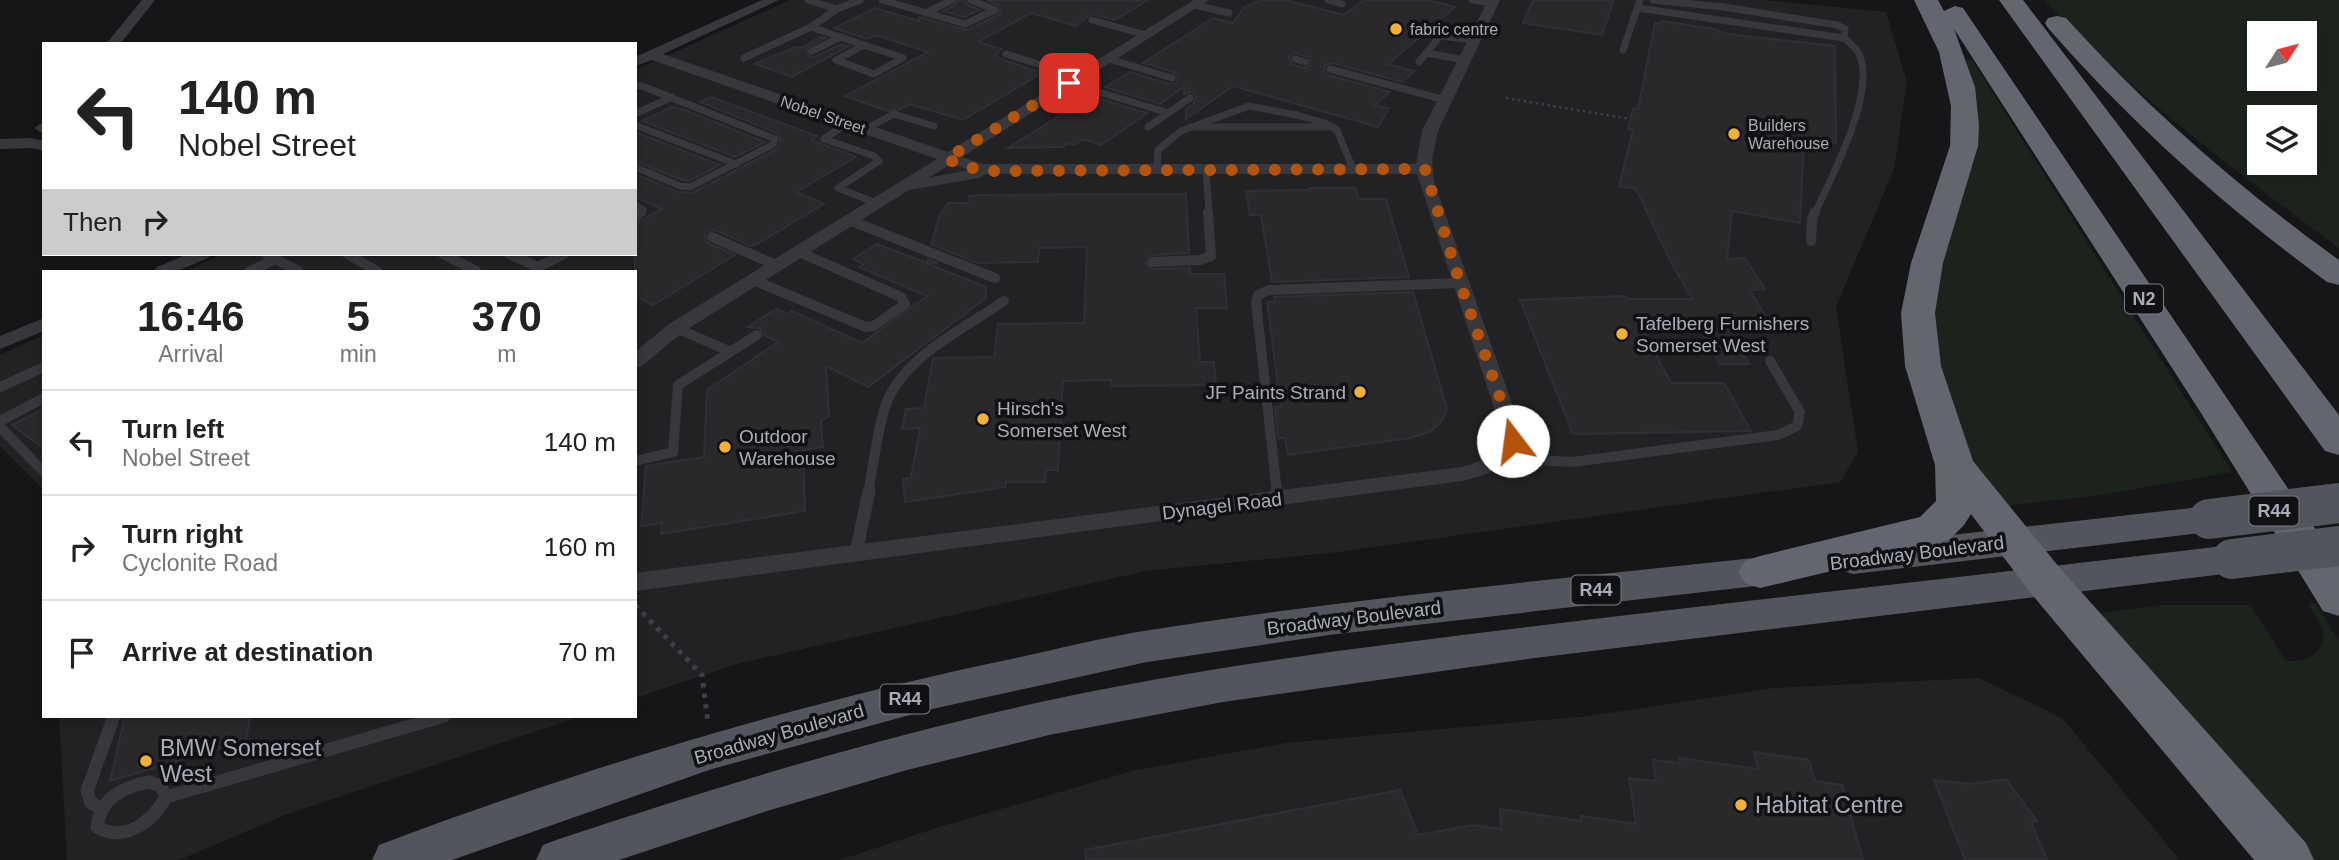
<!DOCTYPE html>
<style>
body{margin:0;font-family:Arial,sans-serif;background:#f6f6f6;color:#222;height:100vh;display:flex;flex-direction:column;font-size:26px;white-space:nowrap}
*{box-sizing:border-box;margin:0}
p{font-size:23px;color:#767676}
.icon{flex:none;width:38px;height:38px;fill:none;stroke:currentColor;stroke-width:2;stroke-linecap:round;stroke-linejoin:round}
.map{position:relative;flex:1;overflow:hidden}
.drawer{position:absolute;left:42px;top:270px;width:595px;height:448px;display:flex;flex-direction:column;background:#fff;border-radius:0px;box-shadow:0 4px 10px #0003}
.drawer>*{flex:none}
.top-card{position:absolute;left:42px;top:42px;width:595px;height:214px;border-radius:0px;box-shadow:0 4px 10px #0003;background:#fff;color:#222;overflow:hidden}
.needle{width:46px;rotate:54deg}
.controls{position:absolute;left:2247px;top:21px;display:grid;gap:14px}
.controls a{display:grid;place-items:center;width:70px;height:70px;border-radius:0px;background:#fff;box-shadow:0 4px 10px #0003;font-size:35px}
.pin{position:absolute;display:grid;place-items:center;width:60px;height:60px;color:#fff;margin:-30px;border-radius:14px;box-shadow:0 4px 10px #0006}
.me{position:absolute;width:77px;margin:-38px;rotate:345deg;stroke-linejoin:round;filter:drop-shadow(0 0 5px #0008)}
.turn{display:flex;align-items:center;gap:24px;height:147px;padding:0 21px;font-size:32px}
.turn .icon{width:91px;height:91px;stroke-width:2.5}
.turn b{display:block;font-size:49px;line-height:60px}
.then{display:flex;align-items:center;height:66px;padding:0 21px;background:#0003;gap:14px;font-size:26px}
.eta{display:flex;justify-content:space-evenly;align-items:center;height:119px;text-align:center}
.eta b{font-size:42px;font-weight:700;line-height:49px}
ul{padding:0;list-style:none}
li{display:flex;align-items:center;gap:21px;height:105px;padding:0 21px;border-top:2px solid #e0e0e0}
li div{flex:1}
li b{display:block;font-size:26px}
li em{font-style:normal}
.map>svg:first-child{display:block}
.built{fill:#222225}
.green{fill:#1c231d;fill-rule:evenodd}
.building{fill:#29292c;stroke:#303034;stroke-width:2;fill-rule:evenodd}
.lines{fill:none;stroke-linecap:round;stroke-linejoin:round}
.path-far1{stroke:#3d3f44;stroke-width:2.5;stroke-dasharray:2.5 3.5;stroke-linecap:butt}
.path{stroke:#3d3f44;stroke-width:5;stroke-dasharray:4.5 6;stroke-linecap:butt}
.service-far2{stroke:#37383d;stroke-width:7}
.service-far1{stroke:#37383d;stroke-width:10}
.service{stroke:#37383d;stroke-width:13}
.minor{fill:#37383d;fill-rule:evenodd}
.primary{fill:#53555c;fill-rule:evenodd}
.motorway{fill:#63666e;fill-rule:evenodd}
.primary-bridge{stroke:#53555c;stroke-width:40}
.route{stroke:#b45309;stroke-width:12;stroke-dasharray:0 21.6}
.poi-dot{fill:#f2b134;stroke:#111113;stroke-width:2.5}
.labels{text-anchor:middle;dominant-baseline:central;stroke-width:7;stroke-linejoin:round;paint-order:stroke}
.far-poi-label{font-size:16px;fill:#a8adb8;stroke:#111113;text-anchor:start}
.far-street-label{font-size:16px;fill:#a8adb8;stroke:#111113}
.shield{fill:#111113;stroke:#7b7e86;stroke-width:2}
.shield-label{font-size:18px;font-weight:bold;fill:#a8adb8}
.poi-label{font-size:19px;fill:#a8adb8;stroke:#111113;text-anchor:start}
.street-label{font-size:19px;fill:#a8adb8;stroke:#111113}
.near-poi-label{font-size:23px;fill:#a8adb8;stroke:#111113;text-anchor:start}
</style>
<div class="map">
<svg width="2339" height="860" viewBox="0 0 2339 860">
<rect width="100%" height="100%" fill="#161618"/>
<g class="built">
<polygon points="790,0 1764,0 1886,12 1907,82 1894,169 1836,307 1858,452 1840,482 1338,552 1146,571 737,664 635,698 635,271 185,271 224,254 635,254 635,70"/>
<polygon points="44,335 44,490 0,446 0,355"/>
<polygon points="1979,678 2062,718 2180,860 840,860 939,827 1132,771 1286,743 1589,716 1774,688"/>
<polygon points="59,716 582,716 285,815 179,860 67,860"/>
</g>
<g class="green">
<path d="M 2044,0 L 2339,0 L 2339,248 C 2235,171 2133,94 2044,0 ZM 2259,33 L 2305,33 L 2305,79 L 2259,79 ZM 2259,117 L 2305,117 L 2305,163 L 2259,163 Z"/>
<polygon points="1965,59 1972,60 2232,472 2095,496 2003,506 1970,459 1942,378 1934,311 1973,87"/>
<path d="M 2315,603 L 2339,641 L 2339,860 L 2307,860 L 2093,614 L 2160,605 L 2250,605 L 2286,661 C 2304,662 2329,654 2322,629 C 2320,621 2312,611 2308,604 Z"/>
</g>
<g class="building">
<polygon points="958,0 965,0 968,5 980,10 964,17 943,11 955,5"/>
<polygon points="987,0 1148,0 1115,20 1091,14 1076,26 1031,13 978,42 1002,49 995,55 1004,60 1042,73 963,120 909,104 900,109 887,111 845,96 928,52 876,35 867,39 834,28 875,8 919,21 919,17 967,30 1000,14 1000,6"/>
<path d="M 1262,0 L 1286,0 L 1344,15 L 1364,0 L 1428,0 L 1455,7 L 1388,64 L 1414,71 L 1402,82 L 1332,63 L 1325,65 L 1324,71 L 1328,75 L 1390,92 L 1374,106 L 1389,108 L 1378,127 L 1233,86 L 1186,119 L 1186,109 L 1194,103 L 1196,97 L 1192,92 L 1184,94 L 1184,87 L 1160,104 L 1105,87 L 1130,72 L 1170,84 L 1176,83 L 1178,77 L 1174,72 L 1143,63 L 1213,18 L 1233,23 L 1244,7 ZM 1294,53 L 1309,57 L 1310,66 L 1304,68 L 1291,64 L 1289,57 Z"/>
<polygon points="1533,0 1614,0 1602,35 1523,23"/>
<polygon points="1662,21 1714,29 1727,34 1835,46 1836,143 1804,138 1800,223 1732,211 1727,259 1745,258 1765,289 1749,290 1768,320 1755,320 1762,332 1731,332 1749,364 1720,364 1697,324 1640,325 1671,383 1724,383 1751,431 1573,434 1520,300 1625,296 1627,299 1692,299 1671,262 1636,189 1619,186 1633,130 1628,129 1633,108 1638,109 1655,23 1661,24"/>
<polygon points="820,37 825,38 807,48 809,56 815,57 841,44 849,46 792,77 755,64 795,47 801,48"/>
<polygon points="1091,96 1147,113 1101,145 1083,139 1074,145 1069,143 1062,147 1008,148"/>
<polygon points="711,97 817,136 811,140 856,157 796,192 824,204 757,244 751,246 715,230 708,231 705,235 706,242 735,255 653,305 635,296 635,223 662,209 635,197 635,174 678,192 692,193 775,150 781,141 777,133 700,102"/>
<polygon points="672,107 685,110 765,142 735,157 642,121"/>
<polygon points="635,132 720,165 689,181 682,180 635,161"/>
<polygon points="1310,188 1355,188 1358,199 1386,199 1409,277 1272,282 1261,215 1250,215 1246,191 1310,190"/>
<polygon points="1186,194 1189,253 1152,255 1147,258 1146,263 1153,269 1190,268 1190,274 1224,274 1227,308 1196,308 1200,362 1214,362 1216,385 1110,386 1111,380 1063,381 1058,470 1046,470 1045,482 1006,482 1006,487 905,502 903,479 911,478 920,428 902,429 906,409 924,408 933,358 994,357 998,324 1084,323 1087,247 1039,248 1038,262 977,263 931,244 940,215 948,203 968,203 969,196 979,195"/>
<polygon points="877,244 927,263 928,259 938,263 928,264 986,287 986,298 868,387 826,366 829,416 821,421 823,447 803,450 805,511 661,534 662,523 641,526 646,466 704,457 707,390 778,342 764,335 760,328 748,327 776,309 787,314 792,311 862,343 927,296 859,267 864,264 853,259"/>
<polygon points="1413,292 1447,409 1442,421 1430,432 1410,438 1288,455 1285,438 1278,438 1275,407 1281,407 1267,302 1275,302 1274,297"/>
<polygon points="44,409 44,449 12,425"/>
<polygon points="125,716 250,716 246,741 110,781"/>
<polygon points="1754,752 1809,760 1815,781 1842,785 1863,860 1086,860 1085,850 1400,790 1418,835 1473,825 1501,829 1500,809 1581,821 1581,816 1636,824 1629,778 1656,781 1653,760 1680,763 1679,758 1758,769"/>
<polygon points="2006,779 2037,821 2031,822 2047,860 1965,860 1934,780 1971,784"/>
</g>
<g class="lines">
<polyline class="path-far1" points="1506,98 1630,119"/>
<polyline class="path" points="635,605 702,675 708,723"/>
<g class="service-far2">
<polyline points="808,0 837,9"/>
<polyline points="882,0 965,24 995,10 971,0"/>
<polyline points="1328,0 1342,4"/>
<polyline points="1472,0 1493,3"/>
<polyline points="1653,0 1724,7 1837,25 1845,29 1844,38"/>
<polyline points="1195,5 1229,13"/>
<path d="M 1638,8 L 1844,38 C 1848,42 1857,48 1859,54 C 1877,92 1831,178 1815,213"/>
<polyline points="926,13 952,0"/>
<polyline points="1092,20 1146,35"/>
<polyline points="811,27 864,45"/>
<polygon points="864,45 901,57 903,58 874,74 836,60"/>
<polyline points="1623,50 1640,0"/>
<polyline points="812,51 841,37"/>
<polyline points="1426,53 1465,60"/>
<polyline points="1006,54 1079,77"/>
<polyline points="744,58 811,27 837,9 860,0"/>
<polyline points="1109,59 1172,78"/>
<polyline points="1295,59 1305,62"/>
<polyline points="1419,62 1440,36 1474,40"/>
<polyline points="1330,69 1445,100"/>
<polyline points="1069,83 1169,113"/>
<polyline points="635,86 642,86 775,139 772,145 690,187 680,186 635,167"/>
<polyline points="635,114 672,97"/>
<polyline points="846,124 824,139 874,156 879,161 838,188 876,203"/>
<polyline points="635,125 736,164"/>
<polyline points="1197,125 1249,106 1297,115 1325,123 1337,130 1353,169"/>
<polyline points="1148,127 1190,98"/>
<polyline points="864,130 894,114 934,126"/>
<polyline points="1157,170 1158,150 1181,131 1191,127 1333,127"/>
<polyline points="1206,170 1209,213"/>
<polyline points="635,205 643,210 639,213"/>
</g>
<g class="service-far1">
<polyline points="635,216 641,212"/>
<polyline points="849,220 995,278"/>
<polyline points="712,237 776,265"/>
<polyline points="1811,241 1812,219 1815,212"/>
<polyline points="266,254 298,271"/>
<polyline points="347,254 377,271"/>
<polyline points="443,254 476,271"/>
<polyline points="509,254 538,267 564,254"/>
<polyline points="1153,262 1200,260 1211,256 1208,212"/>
<polyline points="250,271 276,259"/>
<polyline points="753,280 866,327 874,326 905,304 901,297 799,252"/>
<polyline points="676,328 729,351"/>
<polyline points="0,387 44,367"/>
<polyline points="0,421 44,398"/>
<polyline points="0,427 44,472"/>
<polyline points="1507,453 1536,460 1572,462 1778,435 1797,426 1800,412 1770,361"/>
<polyline points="635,461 673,452 678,385 757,335"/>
<path d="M 868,493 C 873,469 879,416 889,397 C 911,353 965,328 1004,301"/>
<polyline points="1277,493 1256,302 1258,295 1269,290 1460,283"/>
</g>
<g class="service">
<polyline points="1277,491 1278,498"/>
<polyline points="856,553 869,491"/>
<path d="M 149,782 L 161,786 L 166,797 C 152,822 125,843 97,827 C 100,798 123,787 149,782 Z"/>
<polyline points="166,797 444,716"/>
<polyline points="101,808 91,803 87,791 114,716"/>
</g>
<g class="minor">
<polygon points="142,0 155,0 120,44 106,44"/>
<path d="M 762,0 L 779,0 L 663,54 L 948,152 L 1194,0 L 1209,0 L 962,157 L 983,164 L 1416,164 L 1422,131 L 1488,0 L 1500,0 L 1438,131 L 1432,159 L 1434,182 L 1521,429 C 1522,465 1491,474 1462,481 L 635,591 L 635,573 L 1462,467 C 1484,461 1500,453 1501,429 L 1417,174 L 986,174 L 979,178 L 909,190 L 683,332 L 642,366 L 635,368 L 635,352 L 669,324 L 937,159 L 652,60 L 635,66 L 635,57 ZM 951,164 L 969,170 L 928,178 Z"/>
<polygon points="44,123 44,133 38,131 35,128 38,125"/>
<polygon points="31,138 44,141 44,151 31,148 0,149 0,139"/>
<polygon points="188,254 211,254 208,258 177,271 154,271 157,267"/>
<polygon points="44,318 44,331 0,349 0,336"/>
</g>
<g class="primary">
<polygon points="2209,506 2222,510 2227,519 2222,528 2209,532 1853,574 1840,570 1834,560 1840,550 1853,546"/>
<path d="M 2232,545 L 2245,549 L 2251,559 L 2245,569 L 2232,573 L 1535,658 L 1223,702 L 1049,735 L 907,770 L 767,811 L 619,860 L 536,860 L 543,845 L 559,839 C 743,778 929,722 1120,686 C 1271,657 1425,640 1577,621 C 1796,595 2014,571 2232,545 Z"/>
<path d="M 1782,555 L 1795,559 L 1801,569 L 1795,579 L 1782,583 L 1329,635 L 1147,662 L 932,709 L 712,769 L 452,860 L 372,860 L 379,845 C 586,767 799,703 1016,658 C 1061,648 1105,637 1150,630 C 1360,597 1571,578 1782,555 Z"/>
</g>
<g class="motorway">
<polygon points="1914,0 1938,0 1944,11 1955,6 1963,8 2339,564 2339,616 2323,611 2201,413 1954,29 1975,87 1979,125 1978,146 1943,263 1935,313 1941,366 1973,461 2059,567 2306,843 2314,860 2254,860 2029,591 1971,514 1964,525 1950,539 1903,554 1760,588 1745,583 1738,572 1745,561 1760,556 1920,517 1936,501 1935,465 1905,366 1901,313 1911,263 1950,146 1951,106 1939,52"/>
<polygon points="1999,0 2023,0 2339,415 2339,455 2325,451"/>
<path d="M 2057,16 L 2066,18 C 2148,109 2239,188 2339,260 L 2339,285 L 2327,282 C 2225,207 2132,124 2048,28 L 2045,23 L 2048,18 Z"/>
</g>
<g class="primary-bridge">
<polyline points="2209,519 2339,503"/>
<polyline points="2232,559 2339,546"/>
</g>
</g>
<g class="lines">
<polyline class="route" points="1069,83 946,159 972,168 995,171 1425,169 1460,283 1511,429 1513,441"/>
</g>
<g class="poi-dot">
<circle cx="1396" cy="29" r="7"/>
<circle cx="1734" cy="134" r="7"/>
<circle cx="1622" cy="334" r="7"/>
<circle cx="1360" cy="392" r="7"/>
<circle cx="983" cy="419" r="7"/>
<circle cx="725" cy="447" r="7"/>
<circle cx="146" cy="761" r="7"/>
<circle cx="1741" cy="805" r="7"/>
</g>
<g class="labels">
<g class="far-poi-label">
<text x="1410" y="29">fabric centre</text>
<text x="1748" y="125">Builders<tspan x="1748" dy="18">Warehouse</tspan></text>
</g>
<g class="far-street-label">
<text transform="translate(823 115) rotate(19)">Nobel Street</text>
</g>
<g class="shield">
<rect x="2125" y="284.5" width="38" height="29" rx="5"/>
<rect x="2249.5" y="496.5" width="49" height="29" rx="5"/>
<rect x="1571.5" y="575.5" width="49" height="29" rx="5"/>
<rect x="880.5" y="684.5" width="49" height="29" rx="5"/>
</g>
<g class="shield-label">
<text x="2144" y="299">N2</text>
<text x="2274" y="511">R44</text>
<text x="1596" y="590">R44</text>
<text x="905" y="699">R44</text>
</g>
<g class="poi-label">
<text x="1636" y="323">Tafelberg Furnishers<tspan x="1636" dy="22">Somerset West</tspan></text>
<text x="1346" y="392" text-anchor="end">JF Paints Strand</text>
<text x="997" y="408">Hirsch's<tspan x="997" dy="22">Somerset West</tspan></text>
<text x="739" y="436">Outdoor<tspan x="739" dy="22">Warehouse</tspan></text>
</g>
<g class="street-label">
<text transform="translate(1222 506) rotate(-7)">Dynagel Road</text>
<text transform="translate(1917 553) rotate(-7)">Broadway Boulevard</text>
<text transform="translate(1354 618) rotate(-7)">Broadway Boulevard</text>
<text transform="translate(779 734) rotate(-16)">Broadway Boulevard</text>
</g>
<g class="near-poi-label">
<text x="160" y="748">BMW Somerset<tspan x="160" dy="26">West</tspan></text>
<text x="1755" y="805">Habitat Centre</text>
</g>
</g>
</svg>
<div class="controls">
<a><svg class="needle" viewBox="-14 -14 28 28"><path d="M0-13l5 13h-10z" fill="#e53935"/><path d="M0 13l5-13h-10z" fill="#767676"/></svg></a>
<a><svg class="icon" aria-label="layers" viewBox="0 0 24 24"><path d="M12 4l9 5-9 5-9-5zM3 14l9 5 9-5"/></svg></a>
</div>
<div class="pin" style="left:1069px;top:83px;background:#d93025"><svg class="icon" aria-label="arrive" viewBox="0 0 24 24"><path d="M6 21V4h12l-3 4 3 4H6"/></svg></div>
<svg class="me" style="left:1513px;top:441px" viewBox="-20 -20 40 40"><circle r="19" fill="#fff"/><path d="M0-13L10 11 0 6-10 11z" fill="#b45309"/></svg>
<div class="top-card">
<div class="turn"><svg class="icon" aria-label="left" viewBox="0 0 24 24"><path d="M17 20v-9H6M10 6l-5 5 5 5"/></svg><div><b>140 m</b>Nobel Street</div></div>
<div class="then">Then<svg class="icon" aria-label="right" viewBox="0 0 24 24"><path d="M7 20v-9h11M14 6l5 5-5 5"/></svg></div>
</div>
<section class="drawer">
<div class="eta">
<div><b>16:46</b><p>Arrival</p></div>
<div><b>5</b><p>min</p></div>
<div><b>370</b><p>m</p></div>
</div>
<ul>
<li><svg class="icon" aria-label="left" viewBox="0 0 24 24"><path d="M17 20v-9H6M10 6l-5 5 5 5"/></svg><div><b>Turn left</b><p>Nobel Street</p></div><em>140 m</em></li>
<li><svg class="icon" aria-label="right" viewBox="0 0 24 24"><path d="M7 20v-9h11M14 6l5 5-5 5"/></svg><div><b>Turn right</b><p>Cyclonite Road</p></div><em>160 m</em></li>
<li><svg class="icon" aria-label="arrive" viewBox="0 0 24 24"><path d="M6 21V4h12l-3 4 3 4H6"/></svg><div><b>Arrive at destination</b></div><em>70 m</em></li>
</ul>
</section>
</div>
